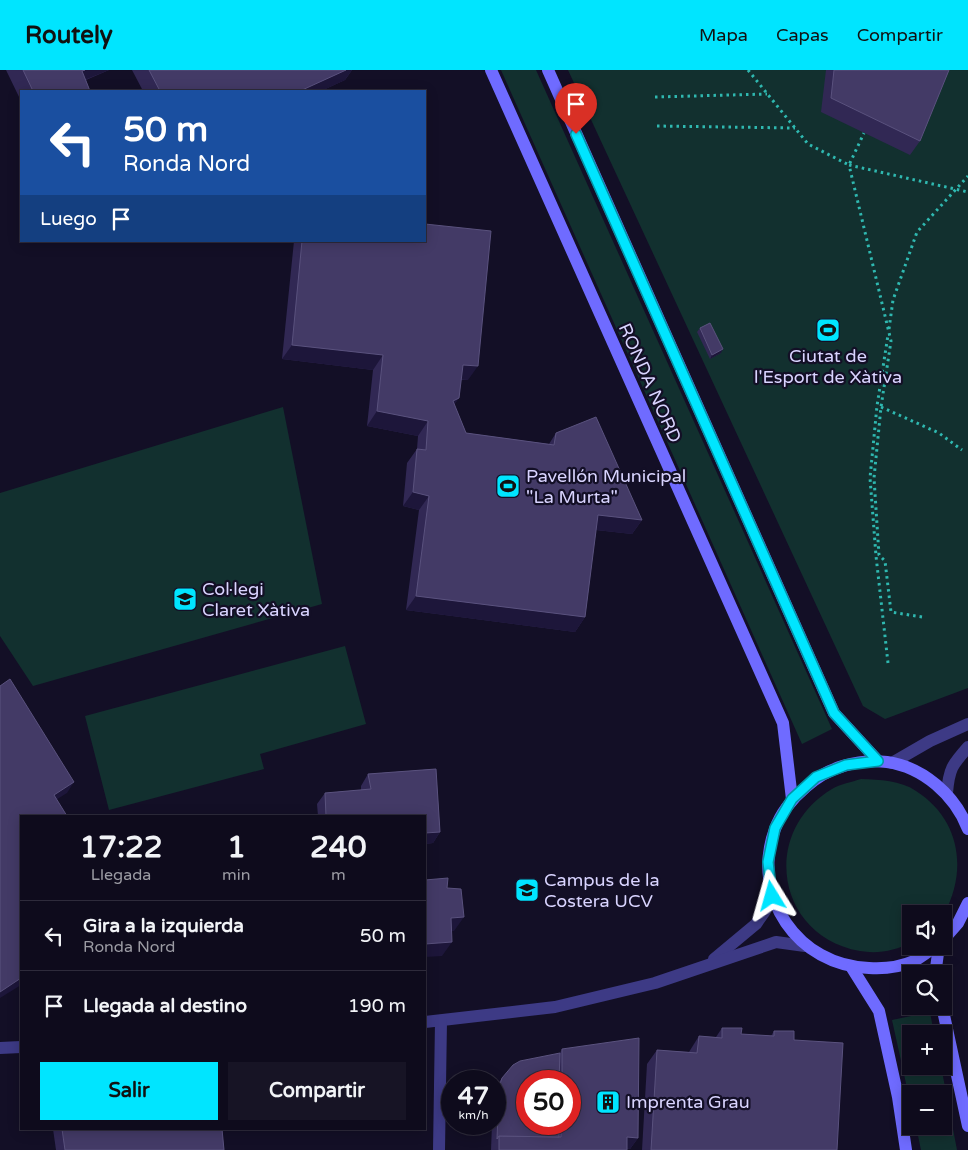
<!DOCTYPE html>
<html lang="es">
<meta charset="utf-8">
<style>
body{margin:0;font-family:"Varela Round",sans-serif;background:#171425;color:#f1f3f6;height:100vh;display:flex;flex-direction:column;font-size:19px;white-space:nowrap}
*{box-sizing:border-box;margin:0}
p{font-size:16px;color:#9b9ba3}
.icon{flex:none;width:28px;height:28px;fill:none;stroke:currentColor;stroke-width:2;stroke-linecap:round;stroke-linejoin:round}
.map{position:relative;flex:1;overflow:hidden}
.drawer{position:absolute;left:20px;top:745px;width:406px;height:315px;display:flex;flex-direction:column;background:#0e0b1c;border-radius:0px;box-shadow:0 2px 12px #0003,0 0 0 1px #2e2b3b}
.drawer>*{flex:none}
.banner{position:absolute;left:20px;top:20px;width:406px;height:152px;border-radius:0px;box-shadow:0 2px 12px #0003,0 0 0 1px #2e2b3b;background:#1a4fa0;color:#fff;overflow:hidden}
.buttons{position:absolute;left:902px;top:835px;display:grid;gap:10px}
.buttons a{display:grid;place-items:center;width:50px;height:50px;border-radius:0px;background:#0e0b1c;box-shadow:0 2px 12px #0003,0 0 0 1px #2e2b3b;font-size:25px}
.speed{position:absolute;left:441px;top:1000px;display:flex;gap:10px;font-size:25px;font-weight:700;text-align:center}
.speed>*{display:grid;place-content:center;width:65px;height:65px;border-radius:50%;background:#0e0b1c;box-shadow:0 2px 12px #0003,0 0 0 1px #2e2b3b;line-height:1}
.speed small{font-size:12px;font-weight:400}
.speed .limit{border:8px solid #d22;background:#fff;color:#111}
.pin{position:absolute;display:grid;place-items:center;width:42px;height:42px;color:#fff;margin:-51px -21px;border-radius:50% 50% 50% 0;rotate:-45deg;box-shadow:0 0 5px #0007}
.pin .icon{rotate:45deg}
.me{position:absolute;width:55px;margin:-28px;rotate:352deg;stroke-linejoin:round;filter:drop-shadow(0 0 4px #0008)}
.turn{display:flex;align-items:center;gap:18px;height:105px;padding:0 20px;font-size:22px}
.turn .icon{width:65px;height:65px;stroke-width:2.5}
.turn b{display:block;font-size:35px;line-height:42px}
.then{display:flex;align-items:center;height:48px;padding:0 20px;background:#0003;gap:10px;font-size:19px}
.eta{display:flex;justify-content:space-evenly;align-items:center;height:85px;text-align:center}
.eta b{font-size:30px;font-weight:700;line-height:35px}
.button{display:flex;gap:10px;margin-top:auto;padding:10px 20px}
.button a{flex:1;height:58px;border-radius:0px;background:#00e5ff;color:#111;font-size:20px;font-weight:700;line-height:58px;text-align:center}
.button a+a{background:#171425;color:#f1f3f6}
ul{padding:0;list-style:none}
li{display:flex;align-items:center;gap:15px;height:70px;padding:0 20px;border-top:1px solid #2e2b3b}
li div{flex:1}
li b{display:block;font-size:19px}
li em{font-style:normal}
header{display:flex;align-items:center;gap:30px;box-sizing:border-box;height:70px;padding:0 25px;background:#00e5ff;color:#111}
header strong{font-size:24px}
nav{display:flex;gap:28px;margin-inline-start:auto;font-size:18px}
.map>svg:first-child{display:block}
.green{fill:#12302f}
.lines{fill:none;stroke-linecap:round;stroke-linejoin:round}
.path{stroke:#2fb8b0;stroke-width:3;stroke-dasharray:2.5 4;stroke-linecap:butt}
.minor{stroke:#3d3a85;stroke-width:12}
.secondary{stroke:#6f6bff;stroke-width:12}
.wall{fill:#312854;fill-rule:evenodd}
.shaded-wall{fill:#1d163a}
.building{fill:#433a66;stroke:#5a527e}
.route-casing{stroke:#0095a6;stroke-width:12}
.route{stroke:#00e5ff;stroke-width:9}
.labels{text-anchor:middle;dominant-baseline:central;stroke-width:4.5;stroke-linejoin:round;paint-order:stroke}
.poi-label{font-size:18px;fill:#d9d4ff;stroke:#130f26;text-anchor:start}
.street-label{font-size:18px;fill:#d9d4ff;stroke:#130f26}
</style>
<header>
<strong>Routely</strong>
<nav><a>Mapa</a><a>Capas</a><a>Compartir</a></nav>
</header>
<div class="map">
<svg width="968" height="1080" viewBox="0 0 968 1080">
<rect width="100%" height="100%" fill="#130f26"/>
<g class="green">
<polygon points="501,0 536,0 832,659 802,674"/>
<polygon points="568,0 968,0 968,618 885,649 863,636"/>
<polygon points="283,337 322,534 33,616 0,566 0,423"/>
<polygon points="345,576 366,654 260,684 264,699 109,740 85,646"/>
<path d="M 861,709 C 880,710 900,710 916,721 C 960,749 968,800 944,844 L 911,844 L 911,872 C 896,881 877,884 860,881 C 776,866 760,762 832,719 C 840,714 852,712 861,709 Z"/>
<polygon points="930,942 934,964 911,964 911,996 941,996 957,1080 921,1080 916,1056 944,1056 944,1024 911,1024 911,1036 892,950"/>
</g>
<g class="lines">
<g class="path">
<polyline points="748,0 808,74 849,95 864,63"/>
<polyline points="655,27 767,24"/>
<polyline points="657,56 795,58"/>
<polyline points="889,259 893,230 917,162 968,106"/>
<polyline points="881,337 939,363 962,380"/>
<polyline points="922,547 891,542 885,491 879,485 874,408 881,337 891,271 849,95 968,122"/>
<polyline points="888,593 876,486 870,408 877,336 888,265"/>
</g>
<g class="minor">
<polyline points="892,693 930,671 968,654"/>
<path d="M 947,723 C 949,699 952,695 968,677"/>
<polyline points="714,889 756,854 765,841 772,826"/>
<polyline points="425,952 555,937 655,913 776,872 805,876"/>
<polyline points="0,978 21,977"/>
<polyline points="439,1080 441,951"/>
</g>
<g class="secondary">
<polyline points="491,0 783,653 792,729"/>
<polyline points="548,0 834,643 878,691"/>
<polyline points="944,869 958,853 968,833"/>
<path d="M 936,876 C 929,881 921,887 914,891 C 900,897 884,899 869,898 C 798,896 750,826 775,759 C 781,742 793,728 806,717 C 827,697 858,689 887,692 C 923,697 955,725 968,759"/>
<polyline points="852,898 879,941 898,1027 906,1080"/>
<polyline points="937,904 936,898 939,876"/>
<polyline points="942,936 968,1056"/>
</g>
</g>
<g class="wall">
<polygon points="6,0 109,0 86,10 90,21 21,21 21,31"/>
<polygon points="132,0 352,0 345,10 321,21 143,21"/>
<polygon points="826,0 949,0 920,71 910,85 821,42"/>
<polygon points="294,171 425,171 468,310 461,310 459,328 454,334 466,363 549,374 556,363 642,450 632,464 596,460 585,547 575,562 406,540 419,440 403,436 407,393 417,379 418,366 367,356 373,300 282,289"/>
<polygon points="700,258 721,283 710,289 697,262"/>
<polygon points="436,699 440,762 433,773 425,774 425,746 318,746 317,734 325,723 361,720 361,716 368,704"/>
<polygon points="722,958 741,964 771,966 774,961 794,970 837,1080 642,1080 647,994 657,980 689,982 699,966 716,967"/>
<path d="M 562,979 L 638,1068 L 630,1079 L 627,1079 L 627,1080 L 491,1080 L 492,1054 L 495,1054 L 495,1020 L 497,1015 L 502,1008 L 560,983 ZM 528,1011 L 570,1011 L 570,1054 L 528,1054 Z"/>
<polygon points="53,1059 222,1059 224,1080 56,1080"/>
</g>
<g class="shaded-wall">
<polygon points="85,0 109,0 72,15 82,1"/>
<polygon points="346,0 352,0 345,10 321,21 300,21"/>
<polygon points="292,275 383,285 373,300 282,289"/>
<polygon points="723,279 721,283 710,289 712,285"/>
<polygon points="463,295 478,296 468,310 453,309"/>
<polygon points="459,328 449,342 453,331"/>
<polygon points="377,341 428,351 418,366 367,356"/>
<polygon points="413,422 429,426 419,440 403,436"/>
<polygon points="598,445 642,450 632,464 588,459"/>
<polygon points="416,526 585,547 575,562 406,540"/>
<polygon points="74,712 67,723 46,736 54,725"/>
<polygon points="440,762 433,773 425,774 425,763"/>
<polygon points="464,847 454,861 441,862 451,848"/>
<polygon points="452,872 442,886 425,887 425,874"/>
<polygon points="21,908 21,915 0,928 0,922"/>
<polygon points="627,1067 638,1068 630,1079 619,1078"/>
</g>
<g class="building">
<polygon points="23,0 85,0 82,1 90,21 33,21"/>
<polygon points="149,0 346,0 300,21 160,21"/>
<polygon points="834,0 949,0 920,71 831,28"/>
<polygon points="425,154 491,161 478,296 463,295 459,328 453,331 466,363 554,375 556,363 596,347 642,450 598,445 585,547 416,526 429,426 413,422 417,379 426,380 428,351 377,341 383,285 292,275 302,171 425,171"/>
<polygon points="710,253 723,279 712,285 700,258"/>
<polygon points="10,609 74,712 54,725 67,746 21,746 21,908 0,922 0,616"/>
<polygon points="436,699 440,762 425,763 425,746 326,746 325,723 371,719 368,704"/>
<polygon points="448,808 447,818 461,819 464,847 451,848 452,872 425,874 425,810"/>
<polygon points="722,958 742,958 741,964 774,966 774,961 794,961 794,970 843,973 837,1080 651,1080 657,980 697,983 699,966 722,968"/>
<polygon points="639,968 638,1068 627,1067 627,1080 499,1080 499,1066 561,1067 561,1054 570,1054 570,1011 562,1011 562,979"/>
<polygon points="560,983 559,1011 528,1011 528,1054 559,1054 559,1067 499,1066 497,1069 499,1017 502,1008 513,995 520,991"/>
<polygon points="62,1059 222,1059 224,1080 65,1080"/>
</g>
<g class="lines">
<g class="route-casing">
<polyline id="route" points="576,64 834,643 878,691 846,695 816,707 792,729 775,758 768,792 772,826"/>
</g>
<use href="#route" class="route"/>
</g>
<defs>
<g id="stadium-square" transform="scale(1.25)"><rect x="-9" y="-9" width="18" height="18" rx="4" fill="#00e5ff" stroke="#130f26"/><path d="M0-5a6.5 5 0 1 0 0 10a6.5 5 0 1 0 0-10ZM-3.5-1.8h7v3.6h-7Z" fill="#111"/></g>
<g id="school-square" transform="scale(1.25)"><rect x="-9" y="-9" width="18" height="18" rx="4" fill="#00e5ff" stroke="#130f26"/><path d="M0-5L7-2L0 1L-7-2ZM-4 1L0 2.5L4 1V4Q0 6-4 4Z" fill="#111"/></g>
<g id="university-square" transform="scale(1.25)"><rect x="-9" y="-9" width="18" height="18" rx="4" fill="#00e5ff" stroke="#130f26"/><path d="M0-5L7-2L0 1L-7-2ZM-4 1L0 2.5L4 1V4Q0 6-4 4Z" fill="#111"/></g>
<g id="building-square" transform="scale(1.25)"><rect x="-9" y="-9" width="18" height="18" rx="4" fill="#00e5ff" stroke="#130f26"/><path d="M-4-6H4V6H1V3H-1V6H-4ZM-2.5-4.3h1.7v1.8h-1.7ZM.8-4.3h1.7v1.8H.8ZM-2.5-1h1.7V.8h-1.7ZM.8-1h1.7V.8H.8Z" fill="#111"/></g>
</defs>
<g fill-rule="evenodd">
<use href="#stadium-square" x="828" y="260"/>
<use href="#stadium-square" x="508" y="416"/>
<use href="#school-square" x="185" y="529"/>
<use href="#university-square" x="527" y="820"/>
<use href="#building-square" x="608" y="1032"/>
</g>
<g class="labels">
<g class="poi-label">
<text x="828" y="286" text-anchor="middle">Ciutat de<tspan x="828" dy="21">l'Esport de Xàtiva</tspan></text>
<text x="526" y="406">Pavellón Municipal<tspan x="526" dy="21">"La Murta"</tspan></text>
<text x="202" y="519">Col·legi<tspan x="202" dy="21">Claret Xàtiva</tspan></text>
<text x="544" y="810">Campus de la<tspan x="544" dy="21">Costera UCV</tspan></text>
<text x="626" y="1032">Imprenta Grau</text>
</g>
<g class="street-label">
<text transform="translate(650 313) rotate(66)">RONDA NORD</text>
</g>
</g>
</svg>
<div class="buttons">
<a><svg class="icon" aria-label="sound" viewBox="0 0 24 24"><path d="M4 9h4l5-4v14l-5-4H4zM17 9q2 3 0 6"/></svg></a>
<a><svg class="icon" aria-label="search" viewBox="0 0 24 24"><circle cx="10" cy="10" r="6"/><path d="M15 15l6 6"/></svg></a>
<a>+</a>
<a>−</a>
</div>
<div class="speed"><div>47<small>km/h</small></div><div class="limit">50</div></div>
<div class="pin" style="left:576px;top:64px;background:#d93025"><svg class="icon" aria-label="arrive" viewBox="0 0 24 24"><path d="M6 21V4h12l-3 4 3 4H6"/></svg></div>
<svg class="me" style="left:772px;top:826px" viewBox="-20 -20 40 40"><path d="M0-17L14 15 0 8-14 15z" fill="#00e5ff" stroke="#fff" stroke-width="4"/></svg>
<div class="banner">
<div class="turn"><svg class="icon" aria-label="left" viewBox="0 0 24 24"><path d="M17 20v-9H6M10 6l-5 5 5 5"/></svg><div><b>50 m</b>Ronda Nord</div></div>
<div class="then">Luego<svg class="icon" aria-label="arrive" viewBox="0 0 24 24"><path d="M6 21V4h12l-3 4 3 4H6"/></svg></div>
</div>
<section class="drawer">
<div class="eta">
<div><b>17:22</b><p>Llegada</p></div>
<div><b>1</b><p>min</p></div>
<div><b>240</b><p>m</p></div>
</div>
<ul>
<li><svg class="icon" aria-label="left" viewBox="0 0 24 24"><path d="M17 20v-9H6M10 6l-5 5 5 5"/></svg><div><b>Gira a la izquierda</b><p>Ronda Nord</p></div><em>50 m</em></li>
<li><svg class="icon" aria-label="arrive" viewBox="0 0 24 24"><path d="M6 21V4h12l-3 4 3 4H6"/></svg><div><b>Llegada al destino</b></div><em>190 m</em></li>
</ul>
<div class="button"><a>Salir</a><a>Compartir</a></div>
</section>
</div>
